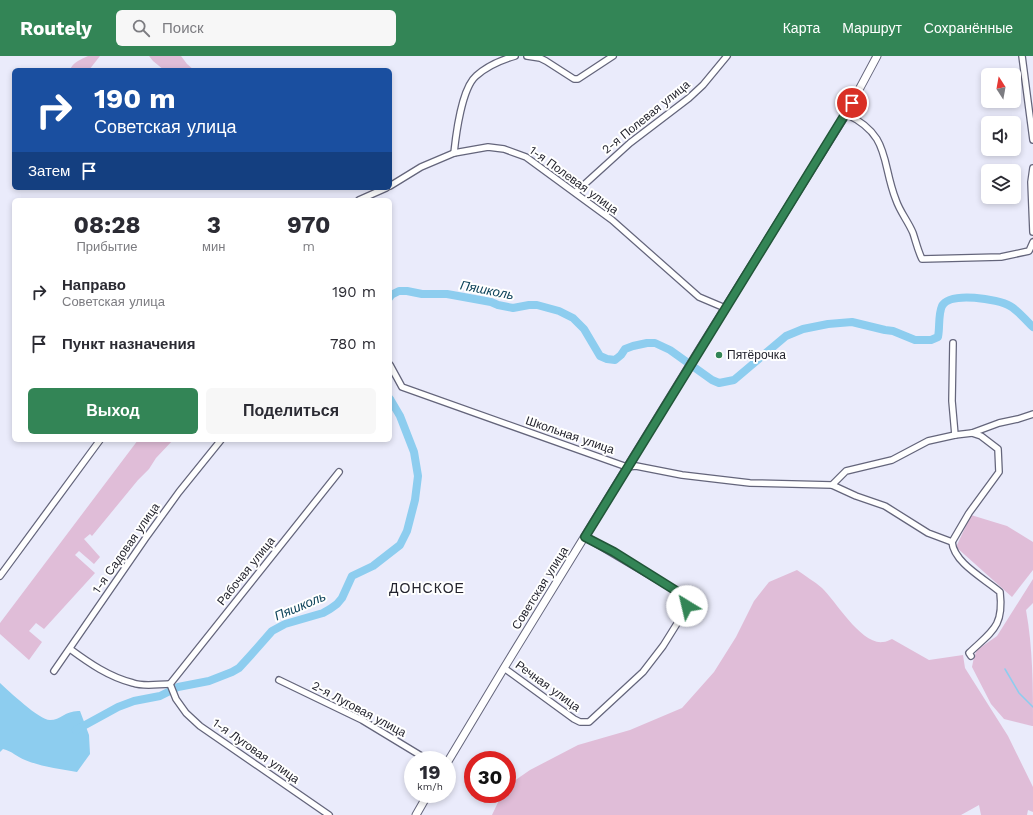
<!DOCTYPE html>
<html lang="ru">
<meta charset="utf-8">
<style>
body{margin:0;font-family:"Work Sans",sans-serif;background:#f7f7f7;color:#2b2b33;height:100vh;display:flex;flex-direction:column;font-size:15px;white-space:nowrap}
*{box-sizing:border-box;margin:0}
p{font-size:13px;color:#7c7c81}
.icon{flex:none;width:22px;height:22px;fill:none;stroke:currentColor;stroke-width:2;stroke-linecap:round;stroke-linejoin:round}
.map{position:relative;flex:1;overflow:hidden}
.drawer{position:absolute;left:12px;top:142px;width:380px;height:244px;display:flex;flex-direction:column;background:#fff;border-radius:6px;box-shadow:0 2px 6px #0003}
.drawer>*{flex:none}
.hud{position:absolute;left:12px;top:12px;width:380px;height:122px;border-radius:6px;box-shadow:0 2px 6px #0003;background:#1a4fa0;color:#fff;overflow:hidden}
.needle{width:26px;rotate:349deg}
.controls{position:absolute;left:981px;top:12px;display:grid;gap:8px}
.controls a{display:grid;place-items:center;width:40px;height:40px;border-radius:6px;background:#fff;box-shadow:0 2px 6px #0003;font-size:20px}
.speed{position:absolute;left:404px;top:695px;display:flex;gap:8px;font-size:20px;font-weight:700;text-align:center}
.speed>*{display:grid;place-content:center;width:52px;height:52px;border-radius:50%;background:#fff;box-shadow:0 2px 6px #0003;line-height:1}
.speed small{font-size:10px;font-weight:400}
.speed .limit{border:6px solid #d22;background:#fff;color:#111}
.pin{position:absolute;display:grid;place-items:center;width:34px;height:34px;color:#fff;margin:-17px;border:2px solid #fff;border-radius:50%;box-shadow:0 1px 4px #0007}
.me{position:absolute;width:44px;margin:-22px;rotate:324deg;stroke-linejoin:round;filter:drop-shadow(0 0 3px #0008)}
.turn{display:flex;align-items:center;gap:14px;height:84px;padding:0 16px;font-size:18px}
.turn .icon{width:52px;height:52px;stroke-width:2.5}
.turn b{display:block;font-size:28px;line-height:34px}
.then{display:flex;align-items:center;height:38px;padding:0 16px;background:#0003;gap:8px;font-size:15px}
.eta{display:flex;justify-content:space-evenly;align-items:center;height:68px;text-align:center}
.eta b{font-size:24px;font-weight:700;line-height:28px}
.cta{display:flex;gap:8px;margin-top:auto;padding:8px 16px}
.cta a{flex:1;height:46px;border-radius:6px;background:#338556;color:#fff;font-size:16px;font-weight:700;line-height:46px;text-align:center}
.cta a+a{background:#f7f7f7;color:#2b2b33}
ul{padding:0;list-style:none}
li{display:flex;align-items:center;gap:12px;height:52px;padding:0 16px}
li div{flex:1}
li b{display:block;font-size:15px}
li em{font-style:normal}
header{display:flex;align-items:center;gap:24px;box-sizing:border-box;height:56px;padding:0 20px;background:#338556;color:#fff}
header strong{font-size:19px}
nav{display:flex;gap:22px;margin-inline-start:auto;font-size:14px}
.search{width:280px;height:36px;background:#f7f7f7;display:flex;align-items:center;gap:10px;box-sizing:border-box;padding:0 14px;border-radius:6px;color:#7c7c81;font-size:15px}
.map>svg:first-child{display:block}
.green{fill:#e0bdd8}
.water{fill:#8dcdef}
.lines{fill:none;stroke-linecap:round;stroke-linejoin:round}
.stream{stroke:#8dcdef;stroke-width:1.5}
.river{stroke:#8dcdef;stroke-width:8}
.minor-casing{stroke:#64657b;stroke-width:8}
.major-casing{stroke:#64657b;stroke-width:9}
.minor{stroke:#fff;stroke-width:5.5}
.major{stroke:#fff;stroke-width:7}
.route-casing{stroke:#215638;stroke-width:10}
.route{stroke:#338556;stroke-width:7}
.poi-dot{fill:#338556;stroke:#fff;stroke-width:1.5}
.labels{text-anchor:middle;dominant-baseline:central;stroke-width:4;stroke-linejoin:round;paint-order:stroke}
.street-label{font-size:12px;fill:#24242e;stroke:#fff}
.poi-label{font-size:12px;fill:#24242e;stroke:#fff;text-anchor:start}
.water-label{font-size:13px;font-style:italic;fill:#0d435a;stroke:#fff}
.quarter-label{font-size:14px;letter-spacing:1px;fill:#24242e;stroke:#fff}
</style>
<header>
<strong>Routely</strong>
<div class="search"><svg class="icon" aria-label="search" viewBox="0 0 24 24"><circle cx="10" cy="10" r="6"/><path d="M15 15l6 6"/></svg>Поиск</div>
<nav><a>Карта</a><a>Маршрут</a><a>Сохранённые</a></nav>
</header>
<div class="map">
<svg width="1033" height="759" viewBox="0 0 1033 759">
<rect width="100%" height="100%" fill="#eaebfb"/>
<g class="green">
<path d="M 88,0 L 100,0 L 89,14 L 70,14 C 72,7 81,3 88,0 Z"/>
<polygon points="149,0 181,0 187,8 194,14 164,14 153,5"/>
<polygon points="138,384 173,384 156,402 149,413 138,424 92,480 90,478 84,483 100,501 94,508 79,495 75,499 95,517 44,573 36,567 29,575 42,586 29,604 0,578 0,567"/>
<polygon points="971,459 1007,470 1033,486 1033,514 1012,541 956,491"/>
<path d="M 797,514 C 805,520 814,525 822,532 C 836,545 861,589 883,586 C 886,586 889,584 892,583 L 929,604 L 963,599 L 965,612 L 1008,680 L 1033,731 L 1033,756 L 1028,754 L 1027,759 L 981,759 L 979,749 L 961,759 L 492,759 L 502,738 L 507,738 L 507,730 L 530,714 L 578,689 L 630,674 L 682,652 L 714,616 L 736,581 L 754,545 L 769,526 Z"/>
<path d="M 1033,523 L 1033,547 L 1026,554 C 1033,593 1033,631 1033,670 L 1032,670 L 1004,663 L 991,648 L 972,611 L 974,601 L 977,594 L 997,580 Z"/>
</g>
<path class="water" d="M 0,627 C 9,635 39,664 50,664 C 61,664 66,654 80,655 L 89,679 L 90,698 L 77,716 C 60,713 42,711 25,704 C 17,701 12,695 3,693 L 0,696 Z"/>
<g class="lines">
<polyline class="stream" points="1005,613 1019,637 1033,651"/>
<g class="river">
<path d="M 390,241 L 391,239 L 399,235 L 407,235 L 422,238 L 447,238 L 491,246 L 498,249 L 513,252 L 529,249 L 537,249 L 559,255 L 573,262 L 584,273 L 600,300 L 607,303 L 615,304 L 621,299 L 625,293 L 633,290 L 647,287 L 655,287 L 670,294 L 712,324 L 719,327 L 734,324 L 786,280 L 803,273 L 828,268 L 852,266 L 885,274 L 893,275 L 915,284 L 931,284 L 938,281 C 940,271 938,259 942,250 C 950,235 998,243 1010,250 C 1019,255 1025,264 1033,271"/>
<polyline points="76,674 118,651 134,645 160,640 178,631 209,625 232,616 239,612 250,600 272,575 285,568 323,557 330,553 337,548 342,542 352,520 373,510 400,489 407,475 415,444 418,420 414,396 400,360 390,343"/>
</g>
<g class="minor-casing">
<g id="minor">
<polyline points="527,0 540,2 546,5 574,23 578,23 613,0"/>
<polyline points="1022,0 1033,84"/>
<path d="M 846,58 C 891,79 881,106 896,144 C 900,156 908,165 913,177 C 916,186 918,195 922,203 L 1001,201 L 1029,195 L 1033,186"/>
<path d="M 454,97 C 456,78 462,32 476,20 C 487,10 501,4 515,0"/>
<polyline points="1033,112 1031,126 1033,176"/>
<polyline points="390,130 421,111 454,97 488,91 504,93 526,101 612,164 699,241 725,252"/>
<polyline points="576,136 630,87 689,42 703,29 727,0"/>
<polyline points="359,144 386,132"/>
<polyline points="953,287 952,345 955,379"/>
<polyline points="390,309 402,331 627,411 636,410 682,419 750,427 832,429 846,415 892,404 928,385 955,379 972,377 999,367 1018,363 1033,358"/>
<polyline points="832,429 856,440 885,450 928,477 952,486 969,457 999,416 998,393 981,380 972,377"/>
<path d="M 952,486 C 954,507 985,523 1000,536 C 1004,571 992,575 969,597 L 971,600"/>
<polyline points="0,520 100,384"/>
<path d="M 70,593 C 89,607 109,621 133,627 C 144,631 158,628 170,628"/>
<polyline points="504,612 574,663 580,666 589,666 643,616 663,590 683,558 687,550 687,544 678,536 585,481"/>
<polyline points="54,615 145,483 179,436 221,384"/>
<polyline points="279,624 362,664 428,704"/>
<polyline points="170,628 339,416"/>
<polyline points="170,628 176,643 186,657 200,670 329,759"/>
</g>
</g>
<g class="major-casing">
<g id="major">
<polyline points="447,707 504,612 699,294 846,58 877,0"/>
<polyline points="416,759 428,738"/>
</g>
</g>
<use href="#minor" class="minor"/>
<use href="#major" class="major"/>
</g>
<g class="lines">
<g class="route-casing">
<polyline id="route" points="687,550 687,544 678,536 614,496 585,481 852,47"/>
</g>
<use href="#route" class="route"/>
</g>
<circle class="poi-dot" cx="719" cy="299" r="4"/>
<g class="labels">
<g class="street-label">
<text transform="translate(646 61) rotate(-39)">2-я Полевая улица</text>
<text transform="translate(574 124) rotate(36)">1-я Полевая улица</text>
<text transform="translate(570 379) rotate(19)">Школьная улица</text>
<text transform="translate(126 492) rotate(-55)">1-я Садовая улица</text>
<text transform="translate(246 515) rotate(-51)">Рабочая улица</text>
<text transform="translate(540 532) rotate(-58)">Советская улица</text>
<text transform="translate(548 630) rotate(36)">Речная улица</text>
<text transform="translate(359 653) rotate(28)">2-я Луговая улица</text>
<text transform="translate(256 695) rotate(35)">1-я Луговая улица</text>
</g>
<g class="poi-label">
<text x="727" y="299">Пятёрочка</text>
</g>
<g class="water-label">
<text transform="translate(487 234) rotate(11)">Пяшколь</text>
<text transform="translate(300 550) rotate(-23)">Пяшколь</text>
</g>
<g class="quarter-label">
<text x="427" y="532">ДОНСКОЕ</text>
</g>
</g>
</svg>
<div class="controls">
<a><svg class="needle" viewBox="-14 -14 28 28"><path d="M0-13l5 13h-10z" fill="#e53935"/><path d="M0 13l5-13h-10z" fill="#7c7c81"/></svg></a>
<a><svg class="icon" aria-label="sound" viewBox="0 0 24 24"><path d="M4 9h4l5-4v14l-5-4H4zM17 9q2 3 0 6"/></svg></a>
<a><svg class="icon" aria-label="layers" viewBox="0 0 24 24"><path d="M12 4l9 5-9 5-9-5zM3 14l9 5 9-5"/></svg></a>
</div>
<div class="speed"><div>19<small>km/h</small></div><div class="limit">30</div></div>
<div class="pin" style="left:852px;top:47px;background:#d93025"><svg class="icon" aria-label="arrive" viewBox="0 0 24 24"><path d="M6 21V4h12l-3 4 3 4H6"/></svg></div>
<svg class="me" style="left:687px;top:550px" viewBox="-20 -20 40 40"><circle r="19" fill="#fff"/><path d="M0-13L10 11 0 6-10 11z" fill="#338556"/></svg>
<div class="hud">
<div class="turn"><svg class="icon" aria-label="right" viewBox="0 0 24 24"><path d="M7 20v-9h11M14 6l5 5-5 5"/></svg><div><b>190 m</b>Советская улица</div></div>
<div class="then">Затем<svg class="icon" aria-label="arrive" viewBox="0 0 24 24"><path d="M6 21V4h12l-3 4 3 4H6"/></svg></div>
</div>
<section class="drawer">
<div class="eta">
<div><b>08:28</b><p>Прибытие</p></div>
<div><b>3</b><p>мин</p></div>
<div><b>970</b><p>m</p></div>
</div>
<ul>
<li><svg class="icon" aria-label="right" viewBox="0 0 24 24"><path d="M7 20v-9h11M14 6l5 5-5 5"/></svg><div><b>Направо</b><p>Советская улица</p></div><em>190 m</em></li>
<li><svg class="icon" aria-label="arrive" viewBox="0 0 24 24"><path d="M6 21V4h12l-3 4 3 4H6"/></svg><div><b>Пункт назначения</b></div><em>780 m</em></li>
</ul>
<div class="cta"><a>Выход</a><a>Поделиться</a></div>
</section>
</div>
